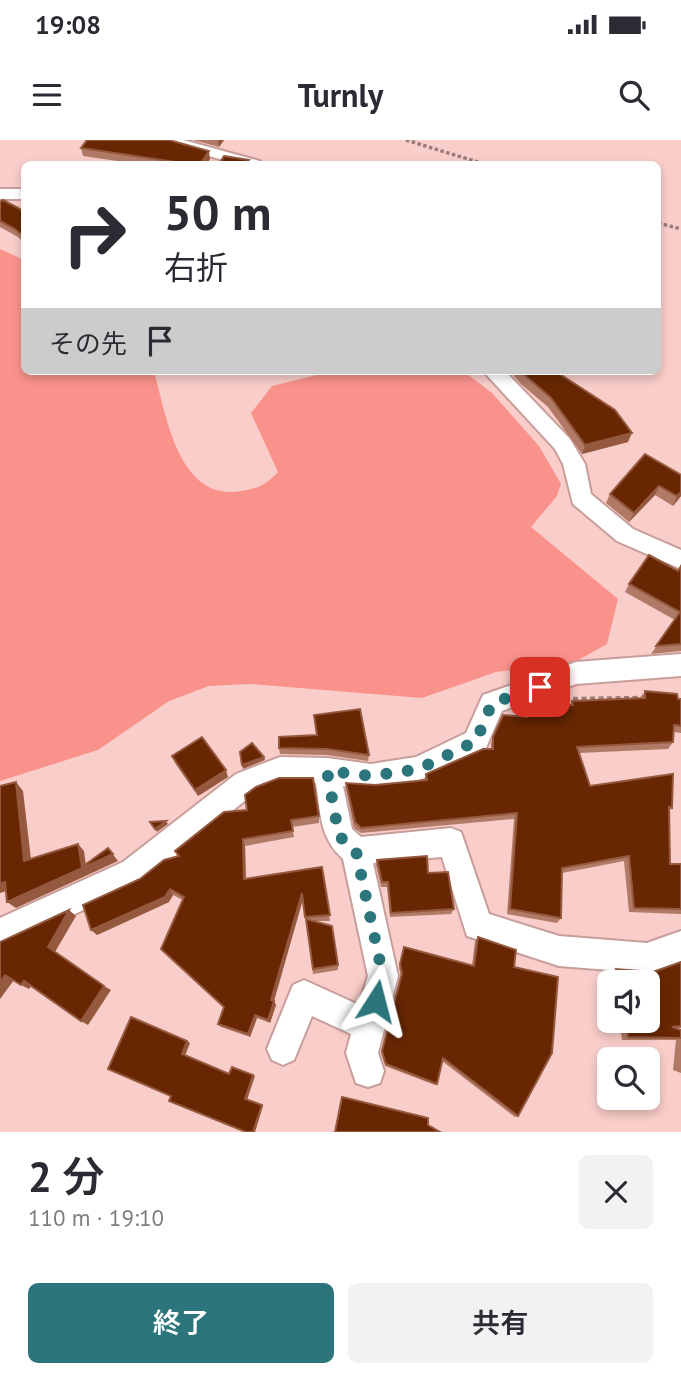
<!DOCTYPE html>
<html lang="ja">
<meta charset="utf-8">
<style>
body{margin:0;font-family:"PT Sans","Noto Sans JP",sans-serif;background:#f2f2f3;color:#2b2b33;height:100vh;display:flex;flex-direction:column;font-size:26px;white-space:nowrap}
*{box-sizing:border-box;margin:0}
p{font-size:23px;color:#7c7c81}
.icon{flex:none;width:38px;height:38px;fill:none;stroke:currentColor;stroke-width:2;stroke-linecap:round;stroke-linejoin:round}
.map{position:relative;height:992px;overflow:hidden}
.drawer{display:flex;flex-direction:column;background:#fff;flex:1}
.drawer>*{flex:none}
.banner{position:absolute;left:21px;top:21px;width:640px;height:214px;border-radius:10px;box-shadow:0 4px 10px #0003;background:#fff;color:#2b2b33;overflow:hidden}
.controls{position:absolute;left:597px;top:830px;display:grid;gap:14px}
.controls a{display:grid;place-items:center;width:63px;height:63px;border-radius:10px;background:#fff;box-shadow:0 4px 10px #0003;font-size:35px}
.pin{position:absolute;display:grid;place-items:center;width:60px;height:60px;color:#fff;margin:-30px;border-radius:14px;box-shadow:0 4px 10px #0006}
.me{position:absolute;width:77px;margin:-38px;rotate:9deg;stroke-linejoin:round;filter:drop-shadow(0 0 5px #0008)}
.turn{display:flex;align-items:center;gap:24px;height:147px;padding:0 28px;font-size:32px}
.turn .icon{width:91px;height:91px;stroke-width:2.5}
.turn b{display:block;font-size:49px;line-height:60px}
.then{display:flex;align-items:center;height:66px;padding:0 28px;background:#0003;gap:14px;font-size:26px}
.round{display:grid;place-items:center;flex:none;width:74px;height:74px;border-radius:10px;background:#f2f2f3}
.head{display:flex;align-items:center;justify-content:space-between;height:119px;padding:0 28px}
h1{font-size:42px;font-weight:600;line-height:52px}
.action{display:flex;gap:14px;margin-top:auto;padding:14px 28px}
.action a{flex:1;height:80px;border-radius:10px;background:#2c757c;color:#fff;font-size:28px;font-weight:600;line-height:80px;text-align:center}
.action a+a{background:#f2f2f3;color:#2b2b33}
.status{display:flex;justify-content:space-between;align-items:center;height:49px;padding:0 35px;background:#fff;direction:ltr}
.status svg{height:19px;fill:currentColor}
header{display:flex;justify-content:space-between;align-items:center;height:91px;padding:0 28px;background:#fff;font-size:32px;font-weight:600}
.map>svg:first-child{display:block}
.green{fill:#fa928c}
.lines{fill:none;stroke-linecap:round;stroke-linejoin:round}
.minor-casing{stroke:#c89e9b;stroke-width:4}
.path-far1{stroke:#9a7b78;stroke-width:3.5;stroke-dasharray:3.5 2.5;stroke-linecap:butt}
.path{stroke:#9a7b78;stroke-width:4.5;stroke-dasharray:5 3.5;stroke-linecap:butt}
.minor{fill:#fff;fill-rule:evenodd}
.wall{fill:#b07a66}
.shaded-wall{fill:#94593e}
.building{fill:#682702;stroke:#94593e;stroke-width:2}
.route{stroke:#2c757c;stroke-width:12;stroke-dasharray:0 21.6}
</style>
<div class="status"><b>19:08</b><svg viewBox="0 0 49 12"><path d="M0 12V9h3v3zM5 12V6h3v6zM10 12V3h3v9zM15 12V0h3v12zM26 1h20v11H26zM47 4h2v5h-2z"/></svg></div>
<header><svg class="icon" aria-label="menu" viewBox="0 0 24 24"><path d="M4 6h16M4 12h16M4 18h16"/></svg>Turnly<svg class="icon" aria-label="search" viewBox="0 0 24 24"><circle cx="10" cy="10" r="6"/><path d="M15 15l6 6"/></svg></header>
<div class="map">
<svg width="681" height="992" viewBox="0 0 681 992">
<rect width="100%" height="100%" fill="#f9cdc9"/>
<path class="green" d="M 0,109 L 24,120 L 24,231 L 154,231 C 166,274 178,362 241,351 C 259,348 266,345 278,332 L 251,273 L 272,246 L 333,231 L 463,231 L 492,253 L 539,306 L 561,344 L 557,356 L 531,387 L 618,459 L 607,504 L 575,522 L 496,532 L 422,558 L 251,544 L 209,546 L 169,561 L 98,610 L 0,641 Z"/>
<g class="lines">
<g class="minor-casing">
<g id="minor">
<polygon points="158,0 183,0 260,21 262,24 238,24 161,3"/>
<rect x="0" y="49" width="24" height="10"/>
<polygon points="483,231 505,231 570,299 585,324 591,354 633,389 681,410 681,429 617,401 573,364 563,324 555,309"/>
<path d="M 681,514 L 681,536 L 576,544 L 502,571 L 485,610 C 435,635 402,654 343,646 L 352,689 L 361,697 L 451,688 L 461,692 L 489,774 L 559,796 L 647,803 L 681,791 L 681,821 L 647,833 L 559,826 L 467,796 L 442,717 L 373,723 L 398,836 L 378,913 L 384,931 L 380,943 L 368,947 L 356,943 L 346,913 L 351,894 L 312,876 L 294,920 L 283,925 L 272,920 L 267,909 L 293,845 L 304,840 L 359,865 L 368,836 L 343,719 C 319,697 321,674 316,643 L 280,643 L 256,652 L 143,742 L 0,809 L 0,778 L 123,722 L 236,634 L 280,617 L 327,618 L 371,624 L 416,617 L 466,593 L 483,555 L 576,522 Z"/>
</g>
</g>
<g class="path-far1">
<polyline points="406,0 484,24"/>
<polyline points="658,83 681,89"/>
</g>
<polyline class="path" points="573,559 645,558"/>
<use href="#minor" class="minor"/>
</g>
<g class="wall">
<polygon points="193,0 224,0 219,7"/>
<polygon points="81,8 210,19 207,24 138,24 83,16"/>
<polygon points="0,62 24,71 24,103 18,97 0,87"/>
<polygon points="515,231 555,231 628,302 582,314 548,267 521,244 514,236"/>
<polygon points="681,335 681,356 673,366 655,355 629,382 606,363 610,354"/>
<polygon points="681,426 681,511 651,514 675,480 625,452 629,444 678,431"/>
<polygon points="645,551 681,559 681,593 674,592 673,602 668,609 579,613 590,646 672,668 669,671 670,724 681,724 681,774 629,772 624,721 562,733 561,778 557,783 507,774 514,679 361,693 354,688 346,649 346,643 375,645 424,640 426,634 491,609 491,603 503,575 523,576 522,571 525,564 570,565 572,561 640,558"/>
<polygon points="314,575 369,615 368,621 327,615 280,614 279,608 316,595"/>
<polygon points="172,616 228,637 198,656 175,623"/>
<polygon points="224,672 319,676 319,683 292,687 294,697 245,706 246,739 322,727 330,781 314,781 338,825 338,830 313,834 303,759 274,861 276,865 270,883 257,878 250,897 221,887 218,884 224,867 161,809 183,760 173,755 169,762 97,795 140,739 178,716 175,711"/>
<polygon points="377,720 428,733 454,769 451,774 390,777 387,747 381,747 376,725"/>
<polygon points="478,797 514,827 518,976 515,977 442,921 437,944 435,945 385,926 381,913 401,837 399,828 404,807 472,826 475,801"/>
<polygon points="681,822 681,888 676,888 681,890 681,933 673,930 676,900 622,900 619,880 648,880 648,842 613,842 611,833 616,829 653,832"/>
</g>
<g class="shaded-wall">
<polygon points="218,0 224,0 219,7"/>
<polygon points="209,11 210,19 207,24 200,24"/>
<polygon points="632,293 628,302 582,314 585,305"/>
<polygon points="659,346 655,355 629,382 634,373"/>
<polygon points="681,352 681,356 673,366 677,356"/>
<polygon points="264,617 265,620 243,629 242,625"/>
<polygon points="226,630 228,637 198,656 195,650"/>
<polygon points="16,642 23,651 32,728 24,721"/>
<polygon points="166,681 168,684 157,692 155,689"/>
<polygon points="243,699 245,706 246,745 244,739"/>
<polygon points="78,704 84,711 86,726 108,708 118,721 16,768 7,762"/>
<polygon points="5,742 13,749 0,753 0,744"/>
<polygon points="170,749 173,755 169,762 97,795 91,790"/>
<polygon points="302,753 303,759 273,864 271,860"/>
<polygon points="69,770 76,776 55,812 48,807"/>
<polygon points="5,835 14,840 0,859 0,842"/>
<polygon points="24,841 32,845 29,849 21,845"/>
<polygon points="104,846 111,850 88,885 81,881"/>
<polygon points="274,861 276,865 270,883 268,880"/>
<polygon points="255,875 257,878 250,897 248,894"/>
<polygon points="187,901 190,903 185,916 182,914"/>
<polygon points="253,935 255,936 247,960 245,959"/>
<polygon points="262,965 263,966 255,992 253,992"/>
</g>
<g class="building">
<polygon points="87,0 169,0 209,11 200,24 189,24 81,8"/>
<polygon points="224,16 249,20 246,24 219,24"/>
<polygon points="3,60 24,71 24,97 15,89 0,81 0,62"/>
<polygon points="520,231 555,231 615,270 632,293 585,305 551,258"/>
<polygon points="645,314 681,335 681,352 677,356 659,346 634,373 610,354"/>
<polygon points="649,415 678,431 681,426 681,504 656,506 680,472 629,444"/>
<polygon points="645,551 677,554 678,559 681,559 681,586 674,585 673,602 577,607 590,646 673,634 672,668 669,667 670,724 681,724 681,769 634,768 629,716 562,728 561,778 510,769 517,673 361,688 355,682 346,643 375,645 427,640 426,634 483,609 493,609 493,597 503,575 527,577 525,564 573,565 572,561 645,558"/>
<polygon points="360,569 369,615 327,609 279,608 279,597 317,595 314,575"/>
<polygon points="202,597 226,630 195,650 172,616"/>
<polygon points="252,603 264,617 242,625 240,612"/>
<polygon points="279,638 313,638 319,676 291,680 293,691 243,699 244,739 322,727 330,775 305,777 302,753 271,860 274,861 268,880 255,875 248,894 218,884 224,867 161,809 184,757 170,749 165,757 91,790 83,765 140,739 164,720 179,716 175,711 224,672 247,670 245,655 256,647"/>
<polygon points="16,642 24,721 78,704 82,727 108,708 113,714 7,762 5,742 0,744 0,646"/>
<polygon points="166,681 155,689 150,682"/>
<polygon points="427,716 428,733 448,732 454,769 391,773 388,742 382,742 377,720"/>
<polygon points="69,770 48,807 104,846 81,881 24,841 21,845 5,835 0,842 0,802"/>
<polygon points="306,779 332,786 338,825 313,829"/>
<polygon points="478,797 516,810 514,827 558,837 552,913 518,976 443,918 437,944 386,924 382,911 402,833 400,824 404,807 474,826"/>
<polygon points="681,822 681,886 672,887 681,890 681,898 628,897 625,880 648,880 648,842 619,842 616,829 653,832"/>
<polygon points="131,877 187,901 182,914 229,934 232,927 253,935 245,959 262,965 253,992 246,992 169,961 171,956 108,929"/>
<polygon points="342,957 428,978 428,985 440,992 335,992"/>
</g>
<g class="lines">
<polyline class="route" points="376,861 383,836 356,711 339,696 327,631 371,636 419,629 476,601 492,563 540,547"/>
</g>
</svg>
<div class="controls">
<a><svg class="icon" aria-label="sound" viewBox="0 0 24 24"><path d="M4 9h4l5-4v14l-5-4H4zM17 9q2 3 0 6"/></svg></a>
<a><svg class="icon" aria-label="search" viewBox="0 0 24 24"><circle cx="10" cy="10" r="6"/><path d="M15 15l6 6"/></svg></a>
</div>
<div class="pin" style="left:540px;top:547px;background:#d93025"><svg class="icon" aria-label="arrive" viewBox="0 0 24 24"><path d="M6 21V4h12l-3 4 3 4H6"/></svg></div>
<svg class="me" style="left:376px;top:861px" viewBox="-20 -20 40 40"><path d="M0-17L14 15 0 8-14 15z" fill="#2c757c" stroke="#fff" stroke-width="4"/></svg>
<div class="banner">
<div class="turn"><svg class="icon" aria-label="right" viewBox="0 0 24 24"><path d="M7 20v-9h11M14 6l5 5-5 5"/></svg><div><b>50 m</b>右折</div></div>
<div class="then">その先<svg class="icon" aria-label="arrive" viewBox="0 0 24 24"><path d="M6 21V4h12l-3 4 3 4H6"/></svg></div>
</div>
</div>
<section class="drawer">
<div class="head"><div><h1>2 分</h1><p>110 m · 19:10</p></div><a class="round"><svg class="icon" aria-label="close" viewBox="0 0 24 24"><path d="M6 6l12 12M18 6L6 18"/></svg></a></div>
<div class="action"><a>終了</a><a>共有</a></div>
</section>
